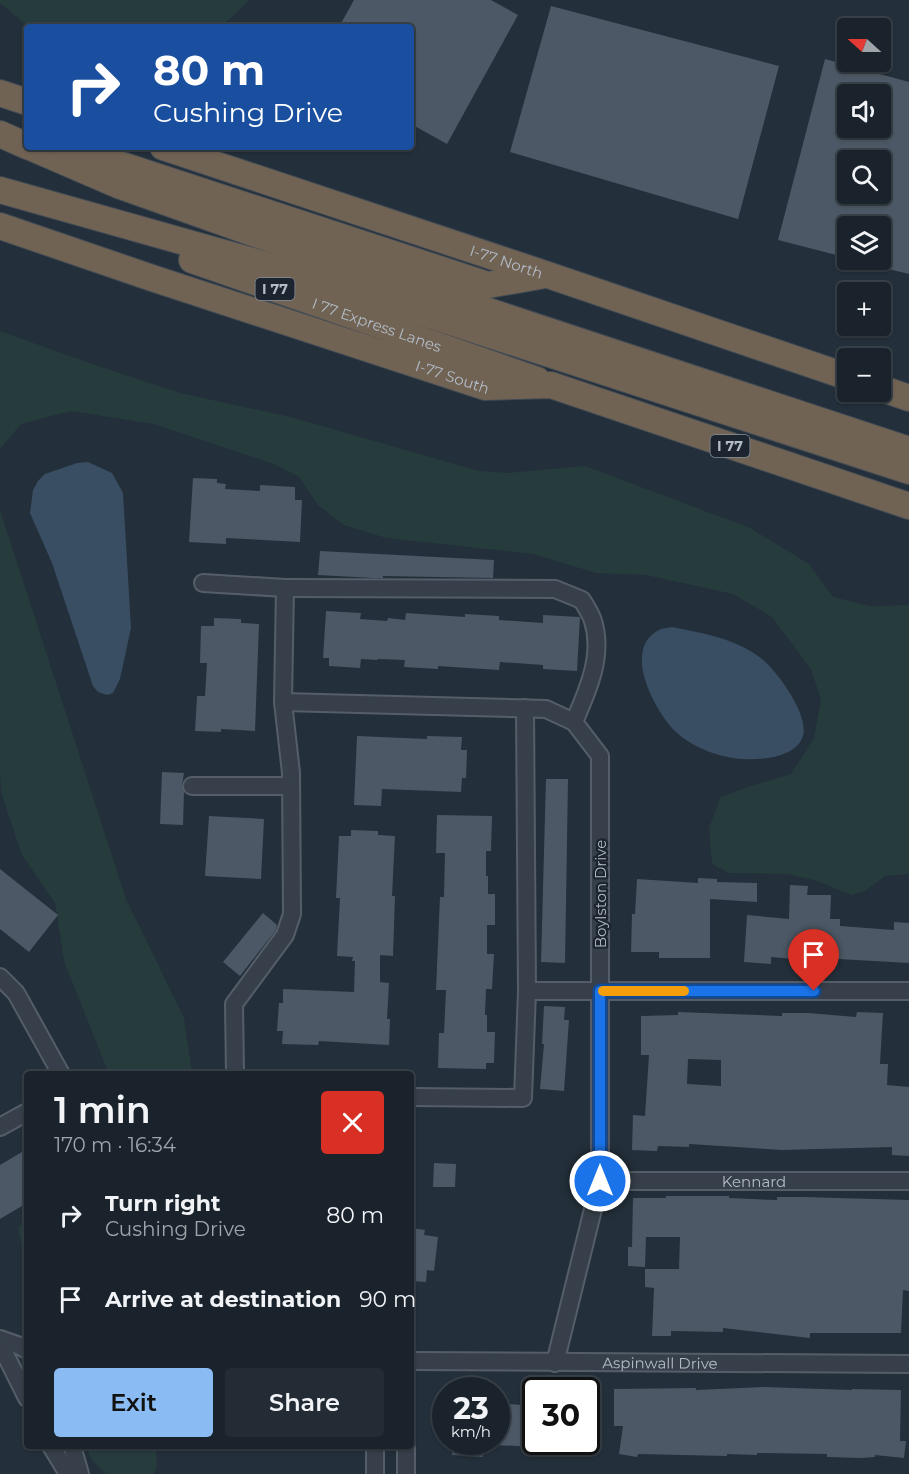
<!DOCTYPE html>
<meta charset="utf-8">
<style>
body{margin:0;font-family:Montserrat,sans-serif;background:#232b34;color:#f1f3f6;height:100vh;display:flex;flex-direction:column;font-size:22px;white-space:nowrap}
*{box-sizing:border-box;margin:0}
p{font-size:20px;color:#9fa4a9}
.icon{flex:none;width:33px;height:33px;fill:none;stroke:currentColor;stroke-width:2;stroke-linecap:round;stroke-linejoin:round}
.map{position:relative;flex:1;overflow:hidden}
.panel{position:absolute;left:24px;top:1071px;width:390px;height:378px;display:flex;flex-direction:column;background:#1a232c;border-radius:6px;box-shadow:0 2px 4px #0004,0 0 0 2px #384048}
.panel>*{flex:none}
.hud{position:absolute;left:24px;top:24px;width:390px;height:126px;border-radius:6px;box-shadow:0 2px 4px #0004,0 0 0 2px #384048;background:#1a4fa0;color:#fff;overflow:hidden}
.needle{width:39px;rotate:291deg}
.fabs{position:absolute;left:837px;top:18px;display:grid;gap:12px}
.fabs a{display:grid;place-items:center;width:54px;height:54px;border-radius:6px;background:#1a232c;box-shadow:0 2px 4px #0004,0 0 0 2px #384048;font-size:30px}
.speed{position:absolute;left:432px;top:1377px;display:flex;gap:12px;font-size:30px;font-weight:700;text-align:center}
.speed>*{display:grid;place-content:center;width:78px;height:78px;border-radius:50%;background:#1a232c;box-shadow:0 2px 4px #0004,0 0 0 2px #384048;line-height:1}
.speed small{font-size:15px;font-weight:400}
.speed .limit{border:3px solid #111;border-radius:9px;background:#fff;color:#111}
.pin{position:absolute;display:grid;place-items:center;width:51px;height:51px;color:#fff;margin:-62px -26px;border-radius:50% 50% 50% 0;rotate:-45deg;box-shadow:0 0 6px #0007}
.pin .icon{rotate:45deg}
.me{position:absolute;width:66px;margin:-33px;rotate:0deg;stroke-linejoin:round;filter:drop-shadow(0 0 4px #0008)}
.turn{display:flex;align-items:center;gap:21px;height:126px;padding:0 30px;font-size:27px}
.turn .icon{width:78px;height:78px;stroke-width:2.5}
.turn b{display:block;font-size:42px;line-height:51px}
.round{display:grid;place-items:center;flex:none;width:63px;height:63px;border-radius:6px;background:#232b34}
.head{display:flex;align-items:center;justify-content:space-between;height:102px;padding:0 30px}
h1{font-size:36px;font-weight:600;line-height:45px}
.button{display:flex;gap:12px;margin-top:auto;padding:12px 30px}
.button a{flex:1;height:69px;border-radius:6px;background:#8abbf3;color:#111;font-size:24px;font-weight:600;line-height:69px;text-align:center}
.button a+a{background:#232b34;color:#f1f3f6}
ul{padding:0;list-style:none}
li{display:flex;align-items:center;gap:18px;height:84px;padding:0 30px}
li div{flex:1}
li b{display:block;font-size:22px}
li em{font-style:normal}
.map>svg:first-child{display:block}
.green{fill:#263c3c}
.water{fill:#394e62}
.building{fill:#4c5865;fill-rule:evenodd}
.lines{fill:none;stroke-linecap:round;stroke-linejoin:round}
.minor-casing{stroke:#555e68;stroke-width:20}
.highway-casing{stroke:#424b55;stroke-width:28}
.minor{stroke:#37404a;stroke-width:16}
.highway{stroke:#706354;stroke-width:26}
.route-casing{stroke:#114b97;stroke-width:15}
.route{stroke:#1a73e8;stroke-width:10}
.slow{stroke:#f59e0b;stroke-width:10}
.labels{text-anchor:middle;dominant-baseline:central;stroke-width:4.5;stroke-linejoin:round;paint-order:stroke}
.shield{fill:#1c252f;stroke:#858e99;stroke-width:1.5}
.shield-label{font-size:14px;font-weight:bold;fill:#b2bbc6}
.street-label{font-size:15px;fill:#b2bbc6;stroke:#1c252f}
</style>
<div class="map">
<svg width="909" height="1474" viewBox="0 0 909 1474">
<rect width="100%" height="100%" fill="#232f3a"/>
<g class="green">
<polygon points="0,0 250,0 227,21 225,27 29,27 0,3"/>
<polygon points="0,331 92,364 180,393 291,417 479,471 508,473 585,466 750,528 809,564 833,597 870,606 909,605 909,874 885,876 865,891 852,895 814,880 786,874 729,873 712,864 709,828 721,797 748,787 791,774 814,738 821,700 811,669 772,617 733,594 646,575 596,573 533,554 386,538 344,525 318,505 299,477 271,463 154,424 71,411 21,424 0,449"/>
<polygon points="0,510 126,899 184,1018 192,1074 109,1074 64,961 55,903 22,855 2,795 0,776"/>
<polygon points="27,1214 27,1271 18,1228"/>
<polygon points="86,1446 156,1446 157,1467 153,1474 106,1474 92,1460"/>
</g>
<g class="water">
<polygon points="88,462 112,473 123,493 131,628 120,679 113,693 107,695 98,692 93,686 52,563 30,513 33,490 38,481 45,474 77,463"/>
<path d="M 672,627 C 702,633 738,639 762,659 C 778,672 809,715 803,736 C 796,758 761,760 743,759 C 721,758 693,748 676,732 C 655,712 621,649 659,630 C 662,628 669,628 672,627 Z"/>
</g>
<g class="building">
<polygon points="354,0 491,0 518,15 447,144 411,124 411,27 339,27"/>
<polygon points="551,6 779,66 738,219 510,152"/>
<path d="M 825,59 L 909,82 L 909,274 L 880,267 L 880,226 L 848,226 L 848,258 L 778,240 ZM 848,94 L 880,94 L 880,128 L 848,128 ZM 848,160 L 880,160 L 880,194 L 848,194 Z"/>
<polygon points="193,478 217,479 217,483 226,484 225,489 260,491 260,485 295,487 295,500 302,500 300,542 226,538 226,544 189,542"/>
<polygon points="320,551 494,560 493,578 383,576 383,578 373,578 318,575"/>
<polygon points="326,611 361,613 360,619 387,621 388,618 405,620 406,613 465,617 465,614 499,616 499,620 543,623 543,615 580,617 577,671 543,669 543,665 500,662 499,670 438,666 438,669 404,667 405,660 378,659 377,660 361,659 360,668 329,666 329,658 323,658"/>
<polygon points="214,618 241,619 241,623 259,624 255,731 221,729 221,732 195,731 197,696 205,696 207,663 200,663 201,626 214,626"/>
<polygon points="357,736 427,739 427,736 462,737 461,750 467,750 466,778 462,778 461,792 382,789 381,806 354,805"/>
<polygon points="162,772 184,773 182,785 184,792 183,825 160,824"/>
<polygon points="546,779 568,779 565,963 541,962"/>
<polygon points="437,815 492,816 491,851 486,851 486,876 488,876 488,894 495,894 495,925 487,925 487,954 494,954 492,989 486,989 485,1015 487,1015 487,1032 495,1032 494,1063 486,1063 486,1069 438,1068 439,1033 444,1033 446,990 436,990 440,897 444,897 445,853 436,853"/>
<polygon points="209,816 264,819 261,879 205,876"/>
<polygon points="351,830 378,831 378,835 395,836 392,896 395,896 393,956 380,955 380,982 389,983 387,1019 390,1019 389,1045 319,1041 318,1045 282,1044 283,1031 277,1031 279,1003 283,1003 283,989 354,992 355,961 352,961 353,957 337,956 340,898 336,898 339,836 351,836"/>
<polygon points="0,869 58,915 29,952 0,929"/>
<polygon points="698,878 717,879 717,882 757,883 757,902 710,899 710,958 659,958 659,952 631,952 632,914 635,914 637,879 698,883"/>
<polygon points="790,885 808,886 807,895 831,895 830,919 840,919 840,926 894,930 894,922 909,923 909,963 838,959 838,963 771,957 771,964 744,962 747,915 789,919"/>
<polygon points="263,913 277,925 276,930 240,976 223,962"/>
<polygon points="544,1006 565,1007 564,1020 569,1020 564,1091 540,1089 544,1044 542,1044"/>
<path d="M 678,1012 L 782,1016 L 782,1013 L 808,1013 L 856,1017 L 857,1012 L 883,1013 L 880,1064 L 888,1064 L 887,1085 L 909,1087 L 909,1156 L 892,1155 L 892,1147 L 782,1150 L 689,1144 L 689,1147 L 658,1146 L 657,1151 L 632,1150 L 633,1115 L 645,1116 L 649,1055 L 641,1055 L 641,1016 L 678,1015 ZM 688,1059 L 721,1060 L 721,1086 L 687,1084 Z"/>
<polygon points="27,1149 27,1203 0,1219 0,1165"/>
<polygon points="434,1163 456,1164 455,1187 433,1187"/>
<polygon points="666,1196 729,1196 729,1198 777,1200 777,1197 805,1197 909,1200 909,1291 903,1290 901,1333 810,1333 810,1338 723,1328 723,1332 671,1331 671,1336 652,1336 654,1288 645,1287 645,1269 679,1269 680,1237 646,1237 645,1267 628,1266 628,1247 632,1247 633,1198 666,1198"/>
<polygon points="411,1228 425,1230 424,1235 438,1237 434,1271 427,1270 426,1282 411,1281"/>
<polygon points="764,1387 852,1390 852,1389 901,1390 900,1441 906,1441 904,1458 875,1455 875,1457 861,1458 827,1457 827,1454 757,1453 757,1455 727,1454 727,1456 638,1454 637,1457 619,1454 623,1426 614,1426 614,1389 696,1388 696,1390"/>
<polygon points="496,1403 536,1406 536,1447 496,1445"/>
<polygon points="453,1442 484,1442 483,1457 452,1455"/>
</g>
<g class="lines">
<g class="minor-casing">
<g id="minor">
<polyline points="203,583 285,588 283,702 291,773 292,914 285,935 234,1004 235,1074"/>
<path d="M 285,588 L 555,589 L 582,600 C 586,607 591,614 593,621 C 604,656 587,692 574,722"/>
<polyline points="283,702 546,709 574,722 600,756 600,1181 555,1363"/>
<polyline points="525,708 527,991"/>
<polyline points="192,786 291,786"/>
<polyline points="0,977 16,993 61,1074"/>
<polyline points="411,1097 523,1098 527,991 909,991"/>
<polyline points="0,1127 27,1112"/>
<path id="s1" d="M 600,1181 L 909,1181"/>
<polyline points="0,1339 20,1346 27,1350"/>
<polyline points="0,1344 27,1398"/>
<path id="s2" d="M 411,1361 L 909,1364"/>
<polyline points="51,1446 68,1474"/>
<polyline points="72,1446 80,1474"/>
<polyline points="375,1474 375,1446"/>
<polyline points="406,1474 406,1446"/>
</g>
</g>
<g class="highway-casing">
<g id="highway">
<polyline points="0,93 27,102"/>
<polyline points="0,134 27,146"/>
<polyline points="30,147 118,185 261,236 909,450"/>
<polyline points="67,147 488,285 545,275"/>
<path id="s3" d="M 163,147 L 548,275 L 848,377"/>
<polyline points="0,190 334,284 909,471"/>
<path id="s4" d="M 0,226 L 152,278 L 485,387 L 551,385 L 909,506"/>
<path id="s5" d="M 192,260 L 537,380"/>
<polyline points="880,388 909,398"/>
</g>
</g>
<use href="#minor" class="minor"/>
<use href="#highway" class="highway"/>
</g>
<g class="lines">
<g class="route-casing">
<polyline id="route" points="600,1181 600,991 814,991"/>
</g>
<use href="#route" class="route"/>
<polyline class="slow" points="603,991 684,991"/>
</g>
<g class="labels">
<g class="shield">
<rect x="255.5" y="278" width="39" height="22" rx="4.5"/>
<rect x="710.5" y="435" width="39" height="22" rx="4.5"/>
</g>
<g class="shield-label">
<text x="275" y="289">I 77</text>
<text x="730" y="446">I 77</text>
</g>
<g class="street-label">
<text stroke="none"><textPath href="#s3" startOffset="362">I-77 North</textPath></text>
<text stroke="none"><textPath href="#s5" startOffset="196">I 77 Express Lanes</textPath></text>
<text stroke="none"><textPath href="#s4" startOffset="477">I-77 South</textPath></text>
<text transform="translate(600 894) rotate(-90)">Boylston Drive</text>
<text stroke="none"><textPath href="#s1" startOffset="154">Kennard</textPath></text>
<text stroke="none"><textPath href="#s2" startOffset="249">Aspinwall Drive</textPath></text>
</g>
</g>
</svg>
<div class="fabs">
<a><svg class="needle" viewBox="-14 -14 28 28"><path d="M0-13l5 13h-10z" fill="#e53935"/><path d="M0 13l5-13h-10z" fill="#9fa4a9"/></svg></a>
<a><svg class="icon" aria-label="sound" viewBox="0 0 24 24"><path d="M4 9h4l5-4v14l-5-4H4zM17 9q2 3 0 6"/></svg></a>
<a><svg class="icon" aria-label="search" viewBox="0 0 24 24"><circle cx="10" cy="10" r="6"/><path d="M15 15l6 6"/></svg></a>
<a><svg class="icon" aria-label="layers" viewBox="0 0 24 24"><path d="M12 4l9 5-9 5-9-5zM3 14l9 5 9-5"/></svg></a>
<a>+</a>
<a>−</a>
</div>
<div class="speed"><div>23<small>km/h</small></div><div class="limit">30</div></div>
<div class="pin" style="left:814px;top:991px;background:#d93025"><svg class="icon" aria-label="arrive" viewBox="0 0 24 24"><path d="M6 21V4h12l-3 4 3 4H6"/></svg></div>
<svg class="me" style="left:600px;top:1181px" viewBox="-20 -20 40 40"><circle r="17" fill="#1a73e8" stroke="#fff" stroke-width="3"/><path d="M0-11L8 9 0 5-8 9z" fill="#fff"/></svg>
<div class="hud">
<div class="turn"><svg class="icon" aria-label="right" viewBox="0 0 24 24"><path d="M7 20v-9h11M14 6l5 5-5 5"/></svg><div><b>80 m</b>Cushing Drive</div></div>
</div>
<section class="panel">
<div class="head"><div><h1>1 min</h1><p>170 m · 16:34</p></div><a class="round" style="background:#d93025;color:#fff"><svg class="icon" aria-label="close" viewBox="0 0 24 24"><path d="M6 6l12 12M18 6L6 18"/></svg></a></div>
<ul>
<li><svg class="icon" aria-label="right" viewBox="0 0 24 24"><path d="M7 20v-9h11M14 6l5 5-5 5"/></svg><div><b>Turn right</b><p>Cushing Drive</p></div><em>80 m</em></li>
<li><svg class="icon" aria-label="arrive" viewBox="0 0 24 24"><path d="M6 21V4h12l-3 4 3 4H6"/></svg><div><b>Arrive at destination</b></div><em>90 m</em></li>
</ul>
<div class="button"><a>Exit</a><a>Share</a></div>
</section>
</div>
